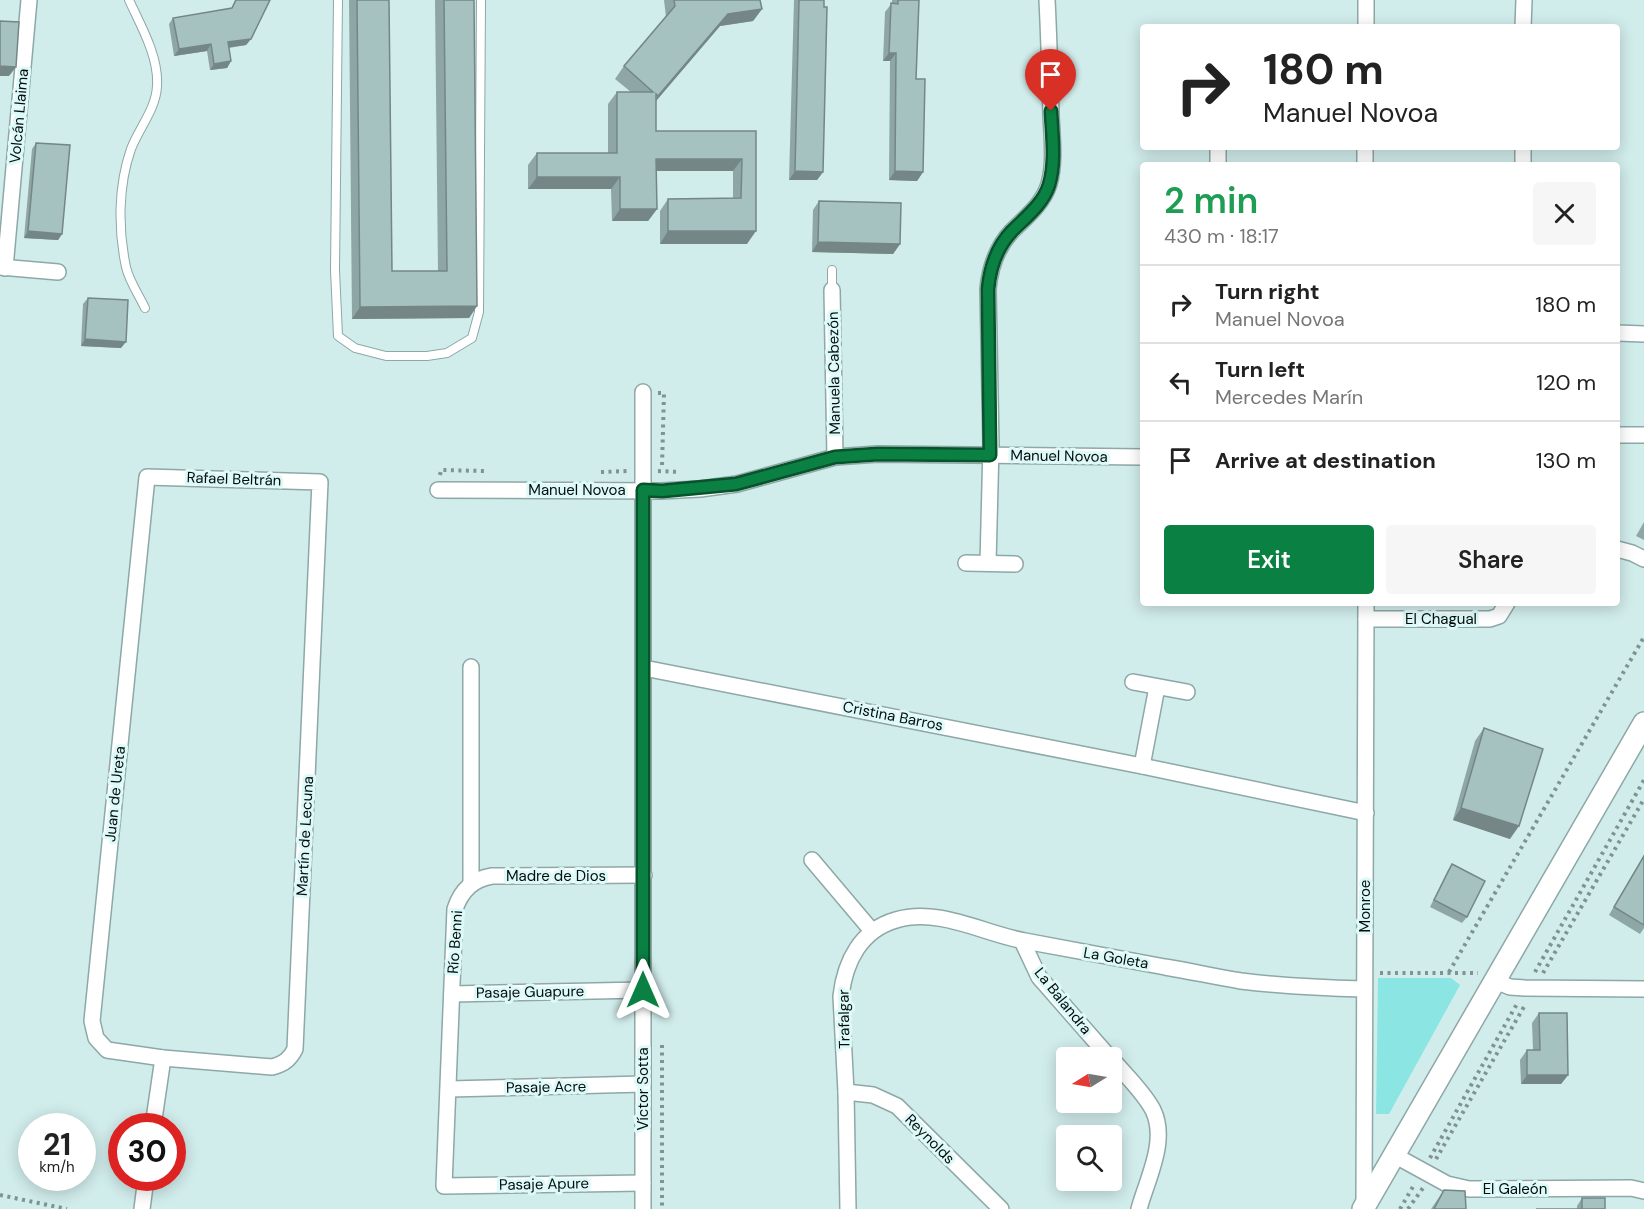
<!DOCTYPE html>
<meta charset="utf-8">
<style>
body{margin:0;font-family:"DM Sans",sans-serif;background:#f6f6f6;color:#222;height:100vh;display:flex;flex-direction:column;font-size:22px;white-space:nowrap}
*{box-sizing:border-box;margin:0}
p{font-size:20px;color:#767676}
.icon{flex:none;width:33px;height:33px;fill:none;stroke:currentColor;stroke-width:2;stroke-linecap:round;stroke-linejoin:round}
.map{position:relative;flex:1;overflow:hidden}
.details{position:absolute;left:1140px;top:162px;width:480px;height:444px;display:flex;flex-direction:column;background:#fff;border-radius:6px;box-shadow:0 3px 15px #0003}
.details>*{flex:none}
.hud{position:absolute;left:1140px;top:24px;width:480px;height:126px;border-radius:6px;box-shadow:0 3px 15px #0003;background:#fff;color:#222;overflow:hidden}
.needle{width:39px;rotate:259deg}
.tools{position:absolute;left:1056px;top:1047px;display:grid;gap:12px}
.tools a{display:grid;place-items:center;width:66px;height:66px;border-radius:6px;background:#fff;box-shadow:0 3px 15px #0003;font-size:30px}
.speed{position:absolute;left:18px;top:1113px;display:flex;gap:12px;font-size:30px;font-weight:700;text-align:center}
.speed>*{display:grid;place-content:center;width:78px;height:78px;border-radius:50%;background:#fff;box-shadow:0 3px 15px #0003;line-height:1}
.speed small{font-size:15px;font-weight:400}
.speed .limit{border:9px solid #d22;background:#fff;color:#111}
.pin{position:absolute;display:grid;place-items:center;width:51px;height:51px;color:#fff;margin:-62px -26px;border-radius:50% 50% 50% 0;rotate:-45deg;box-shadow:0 0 6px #0007}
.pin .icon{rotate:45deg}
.me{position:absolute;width:66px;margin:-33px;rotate:0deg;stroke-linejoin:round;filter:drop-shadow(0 0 4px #0008)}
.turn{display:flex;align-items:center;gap:21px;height:126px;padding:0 24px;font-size:27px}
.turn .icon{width:78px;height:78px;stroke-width:2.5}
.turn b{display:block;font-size:42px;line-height:51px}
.round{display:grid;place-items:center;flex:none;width:63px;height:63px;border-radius:6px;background:#f6f6f6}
.overview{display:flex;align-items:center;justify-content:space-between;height:102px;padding:0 24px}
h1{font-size:36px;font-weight:600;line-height:45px;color:#1e9e55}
.cta{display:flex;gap:12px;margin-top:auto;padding:12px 24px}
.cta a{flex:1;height:69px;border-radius:6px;background:#0b8043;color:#fff;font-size:24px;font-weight:600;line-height:69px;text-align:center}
.cta a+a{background:#f6f6f6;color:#222}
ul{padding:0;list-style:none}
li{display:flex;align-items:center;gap:18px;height:78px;padding:0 24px;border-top:2px solid #e0e0e0}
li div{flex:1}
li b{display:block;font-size:22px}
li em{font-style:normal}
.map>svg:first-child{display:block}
.green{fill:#8be5e3}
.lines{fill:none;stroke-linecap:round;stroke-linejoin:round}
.service-casing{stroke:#8da8a7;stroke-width:10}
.minor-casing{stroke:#8da8a7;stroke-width:18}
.secondary-casing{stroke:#8da8a7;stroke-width:24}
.path{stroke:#7e9392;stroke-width:4;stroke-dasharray:3 4.5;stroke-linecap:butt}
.service{stroke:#fff;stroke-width:8}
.minor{stroke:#fff;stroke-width:15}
.secondary{stroke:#fff;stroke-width:21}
.wall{fill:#8ea6a5}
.shaded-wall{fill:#748786}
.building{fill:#a5c1c0;stroke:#748786;stroke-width:1.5}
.route-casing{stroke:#07532c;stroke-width:15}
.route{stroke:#0b8043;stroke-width:10}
.labels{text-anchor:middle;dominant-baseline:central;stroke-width:6;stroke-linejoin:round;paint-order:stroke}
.street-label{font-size:15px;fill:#050e0e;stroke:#ddf9f8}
</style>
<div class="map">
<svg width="1644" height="1209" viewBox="0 0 1644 1209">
<rect width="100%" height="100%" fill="#d0eceb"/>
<polygon class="green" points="1378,978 1451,978 1460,985 1389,1114 1376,1114"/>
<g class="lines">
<g class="service-casing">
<g id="service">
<path d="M 129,0 C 141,26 159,57 157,86 C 156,109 139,128 131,149 C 118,186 118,229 126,267 C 129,281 139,295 145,308"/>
<polyline points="338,0 335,270 338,336 355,348 386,356 427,356 447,353 472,338 479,312 481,0"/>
<polyline points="832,290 832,270"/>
</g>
</g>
<g class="minor-casing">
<g id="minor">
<polyline points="1366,0 1366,27"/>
<polyline points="1523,27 1524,0"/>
<polyline points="1218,165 1218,147"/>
<polyline points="1365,165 1365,147"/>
<polyline points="1523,165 1523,147"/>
<polyline points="0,267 58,272"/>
<polyline points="5,268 29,0"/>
<polyline points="832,290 835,457"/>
<polyline points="1617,333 1644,334"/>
<polyline points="643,392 643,1209"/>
<polyline points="1617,435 1644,435"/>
<path d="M 147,477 L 320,482 L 295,1049 C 290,1059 284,1064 272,1067 L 163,1058 L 107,1050 L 96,1038 L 92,1021 Z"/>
<polyline points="438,490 661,491 700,489 737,484 835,457 878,454 1143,457"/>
<polyline points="1617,549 1632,553 1644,559"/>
<polyline points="966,563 1015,564"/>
<path d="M 988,563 L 991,446 L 988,289 C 990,267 996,248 1012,231 C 1026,217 1043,204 1049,184 C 1055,164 1052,137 1051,115 C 1050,77 1049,38 1047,0"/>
<polyline points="1366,619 1490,619 1499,616 1507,603"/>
<polyline points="644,668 1142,766 1366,813"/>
<polyline points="1133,682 1187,692"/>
<polyline points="1142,766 1157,687"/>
<polyline points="812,860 872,931"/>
<polyline points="471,884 471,667"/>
<polyline points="1022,941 1039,977 1110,1058"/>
<polyline points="1495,981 1510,987 1525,988 1644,989"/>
<polyline points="452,994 643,990"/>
<path d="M 1112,1059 C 1125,1075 1143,1091 1153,1110 C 1168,1141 1147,1179 1139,1209"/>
<polyline points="449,1089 643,1084"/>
<polyline points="846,1092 873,1095 897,1106 1001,1209"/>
<polyline points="153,1126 163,1058"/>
<polyline points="1394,1155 1447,1184 1469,1189 1631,1188 1644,1191"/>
<path d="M 643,1183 L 444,1186 L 455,909 C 461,891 472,879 492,876 L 644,875"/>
<polyline points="1364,1206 1366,603"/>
<polyline points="142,1209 146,1178"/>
<path d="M 848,1209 L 846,1092 L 841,996 C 845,961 861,930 896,920 C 939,907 984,934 1025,941 C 1072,950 1118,958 1165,967 C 1190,971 1216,977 1241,981 C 1282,986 1324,988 1364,989"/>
</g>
</g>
<g class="secondary-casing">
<polyline id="secondary" points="1363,1209 1644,723"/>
</g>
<g class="path">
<polyline points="658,393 664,393 662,467"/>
<polyline points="658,471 680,472"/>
<polyline points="601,472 629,471"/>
<polyline points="440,475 441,470 485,471"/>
<polyline points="1449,972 1644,637"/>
<polyline points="1535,972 1644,780"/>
<polyline points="1380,973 1478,973"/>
<polyline points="1543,973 1644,799"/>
<polyline points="662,1045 662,1209"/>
<polyline points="1430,1158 1518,1002"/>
<polyline points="1436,1159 1525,1005"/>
<polyline points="0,1195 67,1209"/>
<polyline points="1400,1209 1414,1185"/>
<polyline points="1408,1209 1423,1188"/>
</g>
<use href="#service" class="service"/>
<use href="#minor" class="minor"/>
<use href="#secondary" class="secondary"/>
</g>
<g class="wall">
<polygon points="235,0 270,0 251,39 246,45 229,48 231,61 227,68 210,70 207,51 174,56 169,24 173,18 231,9"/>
<polygon points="349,0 389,0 392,271 438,271 435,0 474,0 477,306 469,318 352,319"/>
<polygon points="664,0 760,0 762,9 753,21 720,26 656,101 656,131 756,131 747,244 660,244 660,211 668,199 733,198 733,171 656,171 657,209 648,221 612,221 611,189 528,189 528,165 537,153 608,153 608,104 617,92 631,92 615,79 624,66 666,17"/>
<polygon points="794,0 824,0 823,172 817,180 789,180"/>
<polygon points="892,0 919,0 916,79 923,172 917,181 889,180 890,61 883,61 885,12 892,3"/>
<polygon points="36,143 62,234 58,240 24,238 32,149"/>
<polygon points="819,201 900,244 893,254 812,252 813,210"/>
<polygon points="88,298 121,348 81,346 83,304"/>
<polygon points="1644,522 1644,540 1636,536"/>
<polygon points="1484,728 1510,839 1453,820 1475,741"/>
<polygon points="1644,855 1644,928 1640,934 1609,915"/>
<polygon points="1452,864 1467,917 1462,923 1430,907 1448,870"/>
<polygon points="1539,1013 1568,1075 1561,1084 1521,1084 1520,1060 1527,1050 1533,1050 1532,1023"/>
<polygon points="1444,1190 1466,1209 1431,1209"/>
<polygon points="1582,1198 1605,1209 1577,1209 1577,1206"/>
</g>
<g class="shaded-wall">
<polygon points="762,9 753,21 720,26 650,108 658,96 728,14"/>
<polygon points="251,39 246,45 224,48 228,42"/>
<polygon points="211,44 207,51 174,56 179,49"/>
<polygon points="889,53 896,53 890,61 883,61"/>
<polygon points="231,61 227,68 210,70 214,64"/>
<polygon points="0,66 16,67 9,76 0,76"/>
<polygon points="656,159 742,159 733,171 648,171"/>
<polygon points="795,171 823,172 817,180 789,180"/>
<polygon points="895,171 923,172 917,181 889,180"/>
<polygon points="537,177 620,177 611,189 528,189"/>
<polygon points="620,209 657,209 648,221 612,221"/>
<polygon points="28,231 62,234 58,240 24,238"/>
<polygon points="668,231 756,231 747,244 660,244"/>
<polygon points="818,242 900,244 893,254 812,252"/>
<polygon points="477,306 469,318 352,319 360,307"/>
<polygon points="85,339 126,342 121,348 81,346"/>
<polygon points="1461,808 1519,826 1510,839 1453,820"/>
<polygon points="1527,1075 1568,1075 1561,1084 1521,1084"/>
</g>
<g class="building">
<polygon points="236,0 270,0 251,39 228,42 231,61 214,64 211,44 179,49 173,18 232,8"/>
<polygon points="357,0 389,0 392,271 447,271 444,0 474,0 477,306 360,307"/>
<polygon points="674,0 760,0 762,9 728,14 658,96 656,94 656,131 756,131 756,231 668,231 668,199 741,198 742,159 656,159 657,209 620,209 620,177 537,177 537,153 617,153 617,92 653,92 624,66 675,6"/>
<polygon points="799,0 824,0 824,7 827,7 823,172 795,171"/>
<polygon points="898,0 919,0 916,79 925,79 923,172 895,171 896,53 889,53 891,3 898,4"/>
<polygon points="0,21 19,22 16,67 0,66"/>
<polygon points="36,143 70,145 62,234 28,231"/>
<polygon points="819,201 901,203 900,244 818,242"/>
<polygon points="88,298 128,300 126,342 85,339"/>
<polygon points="1484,728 1543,749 1519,826 1461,808"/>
<polygon points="1644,856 1644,925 1614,907"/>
<polygon points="1452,864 1485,881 1467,917 1434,900"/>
<polygon points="1539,1013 1567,1013 1568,1075 1527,1075 1527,1050 1540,1050"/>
<polygon points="1444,1190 1465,1191 1466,1209 1434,1209"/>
<polygon points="1582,1198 1605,1198 1605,1209 1536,1209 1582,1209"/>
</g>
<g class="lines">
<g class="route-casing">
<path id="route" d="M 643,990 L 643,490 L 662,491 L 736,484 L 835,457 L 878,454 L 990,455 L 988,289 C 990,267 996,248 1012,231 C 1026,217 1043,204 1049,185 C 1056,162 1052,134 1051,111"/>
</g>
<use href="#route" class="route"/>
</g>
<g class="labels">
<g class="street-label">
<text transform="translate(19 116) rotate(-85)">Volcán Llaima</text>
<text transform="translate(834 373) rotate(-91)">Manuela Cabezón</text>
<text transform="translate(1059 456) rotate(1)">Manuel Novoa</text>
<text transform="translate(234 479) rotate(2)">Rafael Beltrán</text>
<text x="577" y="490">Manuel Novoa</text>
<text x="1441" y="619">El Chagual</text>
<text transform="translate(893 716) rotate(11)">Cristina Barros</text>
<text transform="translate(115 794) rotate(-84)">Juan de Ureta</text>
<text transform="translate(305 836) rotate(-87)">Martín de Lecuna</text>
<text x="556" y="876">Madre de Dios</text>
<text transform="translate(1365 906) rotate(-90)">Monroe</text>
<text transform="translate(455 942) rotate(-86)">Río Benni</text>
<text transform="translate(1116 958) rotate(10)">La Goleta</text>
<text transform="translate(530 992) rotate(-1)">Pasaje Guapure</text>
<text transform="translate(1063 1001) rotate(51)">La Balandra</text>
<text transform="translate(844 1019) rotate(-91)">Trafalgar</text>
<text transform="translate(546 1087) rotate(-1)">Pasaje Acre</text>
<text transform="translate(643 1089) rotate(-90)">Víctor Sotta</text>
<text transform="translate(930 1139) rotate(45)">Reynolds</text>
<text transform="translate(544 1184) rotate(-1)">Pasaje Apure</text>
<text x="1515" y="1189">El Galeón</text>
</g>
</g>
</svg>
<div class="tools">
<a><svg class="needle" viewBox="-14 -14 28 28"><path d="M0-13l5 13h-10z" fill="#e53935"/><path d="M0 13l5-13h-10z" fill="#767676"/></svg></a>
<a><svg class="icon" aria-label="search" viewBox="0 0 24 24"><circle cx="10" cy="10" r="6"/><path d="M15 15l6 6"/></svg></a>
</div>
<div class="speed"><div>21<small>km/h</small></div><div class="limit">30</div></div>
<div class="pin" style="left:1051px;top:111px;background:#d93025"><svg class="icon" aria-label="arrive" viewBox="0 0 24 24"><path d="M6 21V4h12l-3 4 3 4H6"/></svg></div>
<svg class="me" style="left:643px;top:990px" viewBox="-20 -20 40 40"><path d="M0-17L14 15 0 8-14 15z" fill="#0b8043" stroke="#fff" stroke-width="4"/></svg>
<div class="hud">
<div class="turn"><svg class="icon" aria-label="right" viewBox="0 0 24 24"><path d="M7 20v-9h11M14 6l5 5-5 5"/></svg><div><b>180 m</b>Manuel Novoa</div></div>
</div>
<section class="details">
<div class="overview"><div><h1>2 min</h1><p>430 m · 18:17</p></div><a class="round"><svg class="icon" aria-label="close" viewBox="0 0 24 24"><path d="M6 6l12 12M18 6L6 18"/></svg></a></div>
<ul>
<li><svg class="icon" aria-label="right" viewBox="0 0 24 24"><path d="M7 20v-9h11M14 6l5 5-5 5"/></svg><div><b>Turn right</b><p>Manuel Novoa</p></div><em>180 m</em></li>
<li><svg class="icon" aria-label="left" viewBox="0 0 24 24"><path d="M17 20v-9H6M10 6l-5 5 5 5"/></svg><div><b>Turn left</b><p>Mercedes Marín</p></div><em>120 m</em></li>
<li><svg class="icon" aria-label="arrive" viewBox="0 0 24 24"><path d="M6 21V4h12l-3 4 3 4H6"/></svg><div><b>Arrive at destination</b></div><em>130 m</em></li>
</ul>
<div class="cta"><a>Exit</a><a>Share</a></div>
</section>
</div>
